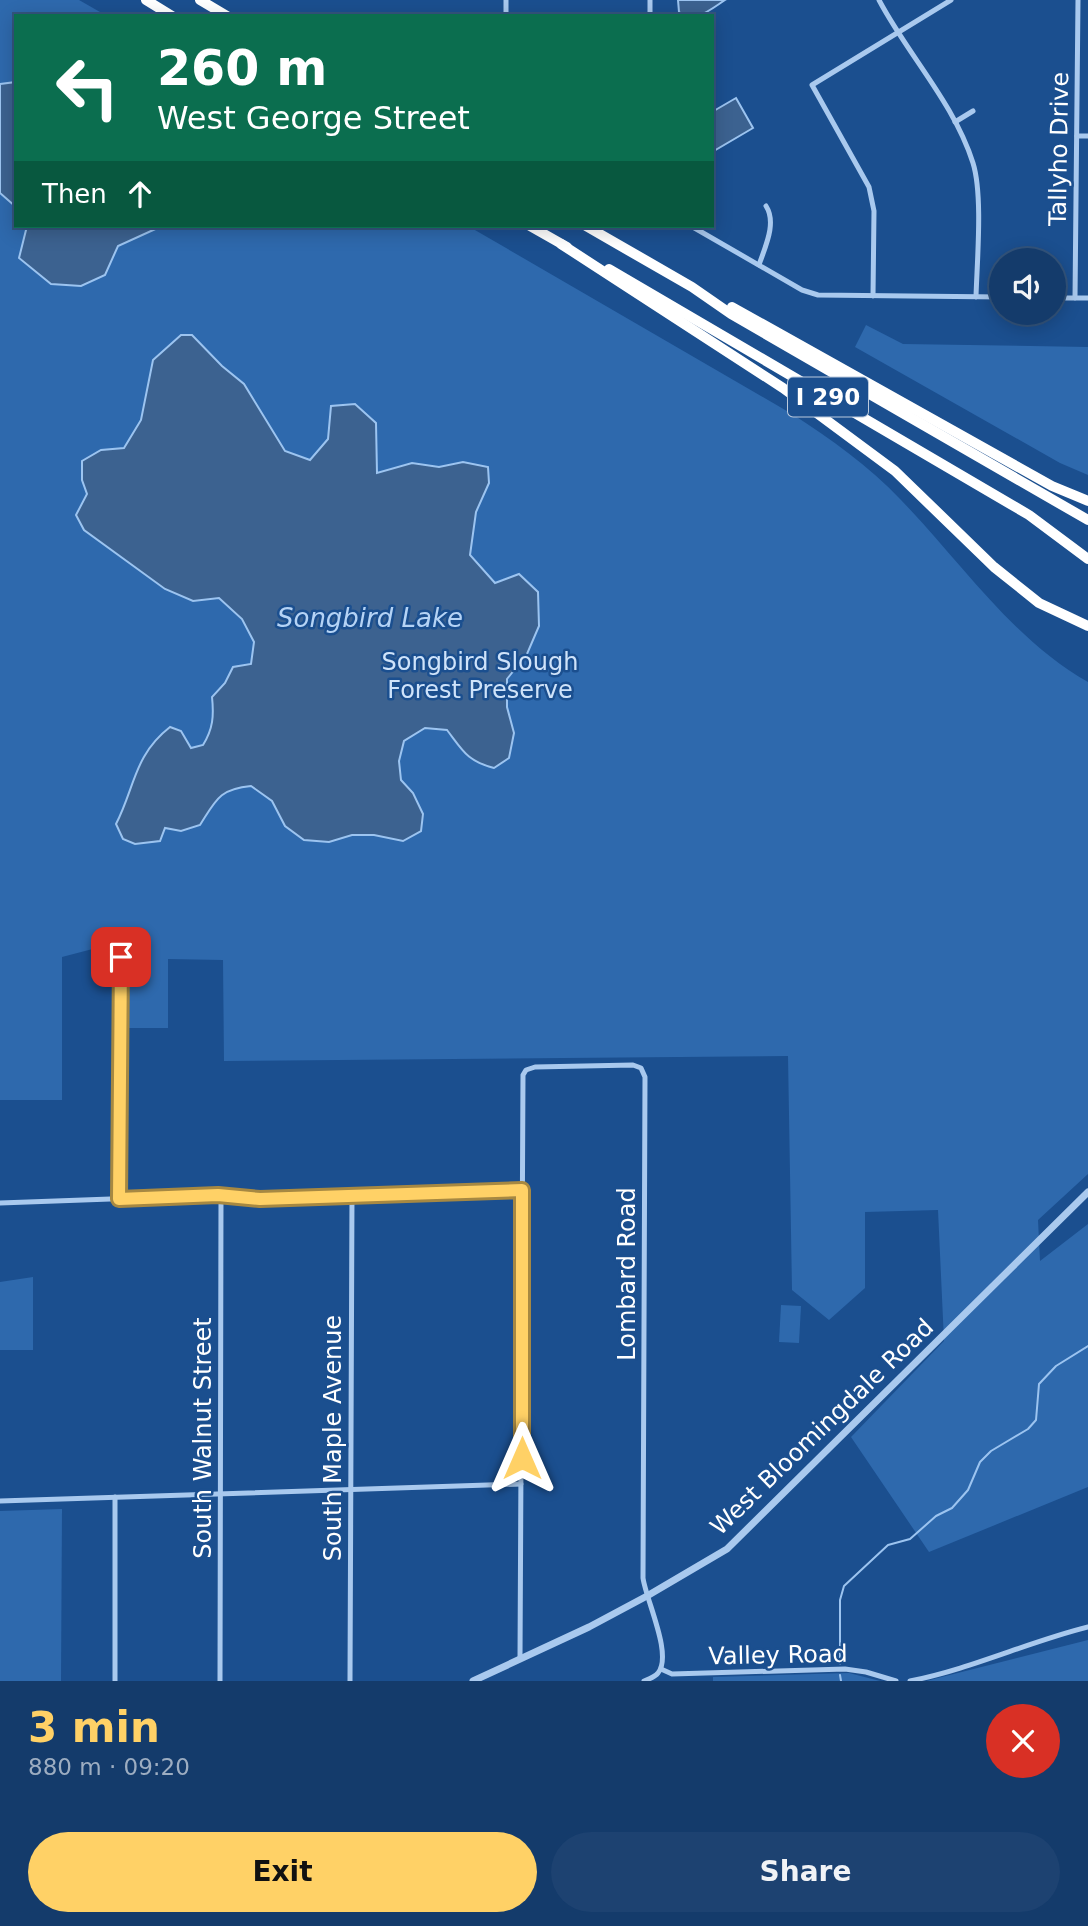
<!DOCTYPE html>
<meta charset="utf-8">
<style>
body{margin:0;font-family:"DejaVu Sans",sans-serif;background:#1d4271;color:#f1f3f6;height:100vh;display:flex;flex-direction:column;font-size:26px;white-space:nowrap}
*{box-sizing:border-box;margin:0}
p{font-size:23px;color:#9dadc1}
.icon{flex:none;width:38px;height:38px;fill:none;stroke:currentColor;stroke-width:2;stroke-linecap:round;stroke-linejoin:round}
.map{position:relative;height:1681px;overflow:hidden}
.details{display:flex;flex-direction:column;background:#143b6b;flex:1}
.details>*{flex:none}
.banner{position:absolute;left:14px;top:14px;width:700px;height:214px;border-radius:0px;box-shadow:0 4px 18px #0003,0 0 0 2px #33557e;background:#0b6e4f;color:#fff;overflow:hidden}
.buttons{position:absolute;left:989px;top:248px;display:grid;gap:14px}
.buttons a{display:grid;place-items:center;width:77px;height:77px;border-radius:50%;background:#143b6b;box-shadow:0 4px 18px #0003,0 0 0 2px #33557e;font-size:35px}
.pin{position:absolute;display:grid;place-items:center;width:60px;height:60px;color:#fff;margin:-30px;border-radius:14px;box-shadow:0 4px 10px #0006}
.me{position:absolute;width:77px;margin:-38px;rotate:0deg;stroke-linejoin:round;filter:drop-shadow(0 0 5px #0008)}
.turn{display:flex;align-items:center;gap:24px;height:147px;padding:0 28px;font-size:32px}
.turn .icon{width:91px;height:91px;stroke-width:2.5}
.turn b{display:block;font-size:49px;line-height:60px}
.then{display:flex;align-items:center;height:66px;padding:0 28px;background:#0003;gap:14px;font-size:26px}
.round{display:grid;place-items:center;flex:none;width:74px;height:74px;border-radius:37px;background:#1d4271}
.overview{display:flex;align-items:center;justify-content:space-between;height:119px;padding:0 28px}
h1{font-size:42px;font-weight:800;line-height:52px;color:#ffd166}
.cta{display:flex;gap:14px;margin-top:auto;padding:14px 28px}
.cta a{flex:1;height:80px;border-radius:42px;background:#ffd166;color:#111;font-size:28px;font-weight:800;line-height:80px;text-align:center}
.cta a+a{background:#1d4271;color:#f1f3f6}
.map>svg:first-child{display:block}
.green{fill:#2e69ad}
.water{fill:#3c6290;stroke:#9cc4f0;stroke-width:2}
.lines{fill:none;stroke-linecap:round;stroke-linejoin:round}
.stream{stroke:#9cc4f0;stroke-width:2}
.minor{stroke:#a9c9ee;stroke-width:5}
.tertiary{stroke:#a9c9ee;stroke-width:7}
.motorway{stroke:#fff;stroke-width:10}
.route-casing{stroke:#a68842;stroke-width:18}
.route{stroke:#ffd166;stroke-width:12}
.labels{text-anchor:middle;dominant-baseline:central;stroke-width:5;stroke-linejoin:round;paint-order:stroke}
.shield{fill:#1b4f8f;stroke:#bbcadd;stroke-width:2}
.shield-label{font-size:23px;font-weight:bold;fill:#fff}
.street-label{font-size:24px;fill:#fff;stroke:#1b4f8f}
.park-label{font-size:24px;fill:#cfe3fa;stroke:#1b4f8f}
.water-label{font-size:26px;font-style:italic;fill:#b5d3f5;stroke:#1b4f8f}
</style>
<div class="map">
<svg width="1088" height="1681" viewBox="0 0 1088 1681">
<rect width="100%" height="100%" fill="#1b4f8f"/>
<g class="green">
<path d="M 0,0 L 79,0 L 107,16 L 16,16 L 16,226 L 468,226 L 792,414 C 831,439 869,466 901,500 C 961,562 1012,639 1088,682 L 1088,1174 L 1038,1220 L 1040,1261 L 1088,1224 L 1088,1487 L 929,1552 L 851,1437 L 944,1341 L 938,1210 L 865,1212 L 865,1288 L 829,1320 L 792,1290 L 788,1056 L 224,1061 L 223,960 L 168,959 L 168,1028 L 126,1028 L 127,940 L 62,957 L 62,1100 L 0,1100 Z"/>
<polygon points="866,325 903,344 1088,347 1088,475 1060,463 855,347"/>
<polygon points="33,1277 33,1350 0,1350 0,1282"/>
<polygon points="781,1305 801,1306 799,1343 779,1342"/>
<polygon points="62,1509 61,1681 0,1681 0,1511"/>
<polygon points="1088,1640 1088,1681 926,1681"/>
<polygon points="849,1673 880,1681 713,1681 713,1677"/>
</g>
<g class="water">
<path d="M 678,0 L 725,0 C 711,9 695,24 679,12 Z"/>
<polygon points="16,82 16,207 0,193 0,84"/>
<polygon points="736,98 753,128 712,152 712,112"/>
<polygon points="27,226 162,226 118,246 105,275 81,286 51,284 19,258"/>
<path d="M 181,335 L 192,335 L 222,366 L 244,384 L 285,451 L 310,460 L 328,439 L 331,406 L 355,404 L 376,423 L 377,473 L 412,463 L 439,467 L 463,462 L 488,467 L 489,483 L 476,512 L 470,555 L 495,583 L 519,574 L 538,592 L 539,626 L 527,654 L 507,679 L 507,707 L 514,733 L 509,758 L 494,768 C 467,761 463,751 447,730 L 425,728 L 404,741 L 399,761 L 401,780 L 413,793 L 423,814 L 421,831 L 403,841 L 374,835 L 352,835 L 329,842 L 304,840 L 285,826 L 272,801 L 251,786 C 219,789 216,800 200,825 L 181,831 L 165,828 L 160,841 L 135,844 L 123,839 L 116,824 C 135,787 134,755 170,727 L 181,731 L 191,748 L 203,745 C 213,729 214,716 212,697 L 225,683 L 233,667 L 251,664 L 254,642 L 242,619 L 219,598 L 193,601 L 165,589 L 84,530 L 76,515 L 87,494 L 82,480 L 82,461 L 101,450 L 124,448 L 141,420 L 153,360 Z"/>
</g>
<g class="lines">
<g class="stream">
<polyline points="840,1664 840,1600 844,1586 888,1545 910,1539 936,1516 952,1508 968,1490 980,1462 991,1451 1028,1429 1036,1420 1039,1384 1056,1366 1088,1346"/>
<polyline points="840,1675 841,1681"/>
</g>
<g class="minor">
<path d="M 879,0 C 908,55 954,103 973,163 C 983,195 977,261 976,297"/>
<polyline points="506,16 506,0"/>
<polyline points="650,16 650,0"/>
<polyline points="955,122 973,111"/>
<polyline points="1077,136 1088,136"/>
<polyline points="691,226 802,290 818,295 1001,297"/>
<path d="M 759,265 C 765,247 777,223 766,206"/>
<polyline points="873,296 874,211 869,187 812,85 951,0"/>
<polyline points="1054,298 1088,298"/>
<polyline points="1075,298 1078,0"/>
<polyline points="119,1199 121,957"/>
<polyline points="0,1203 221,1195 260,1199 522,1190"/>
<polyline points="115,1497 115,1681"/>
<polyline points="0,1501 521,1484"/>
<path d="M 520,1659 L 523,1075 L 526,1070 L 535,1067 L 633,1065 L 641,1068 L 645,1077 L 643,1578 C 646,1600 673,1655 658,1673 C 655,1677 649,1679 644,1681"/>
<polyline points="661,1669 672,1674 845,1669 866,1672 896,1681"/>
<polyline points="220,1681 221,1195"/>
<polyline points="350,1681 352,1195"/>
<path d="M 910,1681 C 971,1669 1028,1642 1088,1627"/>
</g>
<polyline class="tertiary" points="473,1681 589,1627 647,1596 727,1549 1088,1192"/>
<g class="motorway">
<polyline points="146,0 172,16"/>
<polyline points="200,0 227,16"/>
<polyline points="530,226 567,247"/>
<polyline points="586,226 692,287 731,314 1088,520"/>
<polyline points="561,244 783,388 895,471 994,567 1039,603 1088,626"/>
<polyline points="609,269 1029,515 1088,559"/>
<polyline points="732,307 1052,486 1088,501"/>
</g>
</g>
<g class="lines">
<g class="route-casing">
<polyline id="route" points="121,957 119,1199 218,1195 260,1199 522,1190 522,1458"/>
</g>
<use href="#route" class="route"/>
</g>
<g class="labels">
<rect class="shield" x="788" y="377.5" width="80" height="39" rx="5"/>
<g class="shield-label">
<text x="828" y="397">I 290</text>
</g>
<g class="street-label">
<text transform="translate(1059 149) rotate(-89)">Tallyho Drive</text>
<text transform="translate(627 1274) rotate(-90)">Lombard Road</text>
<text transform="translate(822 1427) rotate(-44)">West Bloomingdale Road</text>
<text transform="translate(203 1438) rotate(-90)">South Walnut Street</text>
<text transform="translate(333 1438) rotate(-90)">South Maple Avenue</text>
<text transform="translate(778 1655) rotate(-1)">Valley Road</text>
</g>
<g class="park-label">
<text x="480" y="662">Songbird Slough<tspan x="480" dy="28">Forest Preserve</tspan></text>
</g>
<g class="water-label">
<text x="370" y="618">Songbird Lake</text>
</g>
</g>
</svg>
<div class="buttons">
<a><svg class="icon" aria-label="sound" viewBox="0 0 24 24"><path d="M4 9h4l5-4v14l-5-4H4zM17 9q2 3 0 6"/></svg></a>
</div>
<div class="pin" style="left:121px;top:957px;background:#d93025"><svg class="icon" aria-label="arrive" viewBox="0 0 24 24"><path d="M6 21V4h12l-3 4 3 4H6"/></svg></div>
<svg class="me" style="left:522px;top:1458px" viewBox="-20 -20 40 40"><path d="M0-17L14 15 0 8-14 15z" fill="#ffd166" stroke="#fff" stroke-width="4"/></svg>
<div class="banner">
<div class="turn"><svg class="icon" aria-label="left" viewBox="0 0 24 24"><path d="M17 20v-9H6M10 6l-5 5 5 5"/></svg><div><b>260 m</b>West George Street</div></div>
<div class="then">Then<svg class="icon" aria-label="ahead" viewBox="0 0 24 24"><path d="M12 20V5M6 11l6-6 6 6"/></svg></div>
</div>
</div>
<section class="details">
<div class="overview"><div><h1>3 min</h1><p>880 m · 09:20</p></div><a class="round" style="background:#d93025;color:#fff"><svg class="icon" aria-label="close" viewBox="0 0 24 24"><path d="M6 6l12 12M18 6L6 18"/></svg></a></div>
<div class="cta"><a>Exit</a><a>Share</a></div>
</section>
